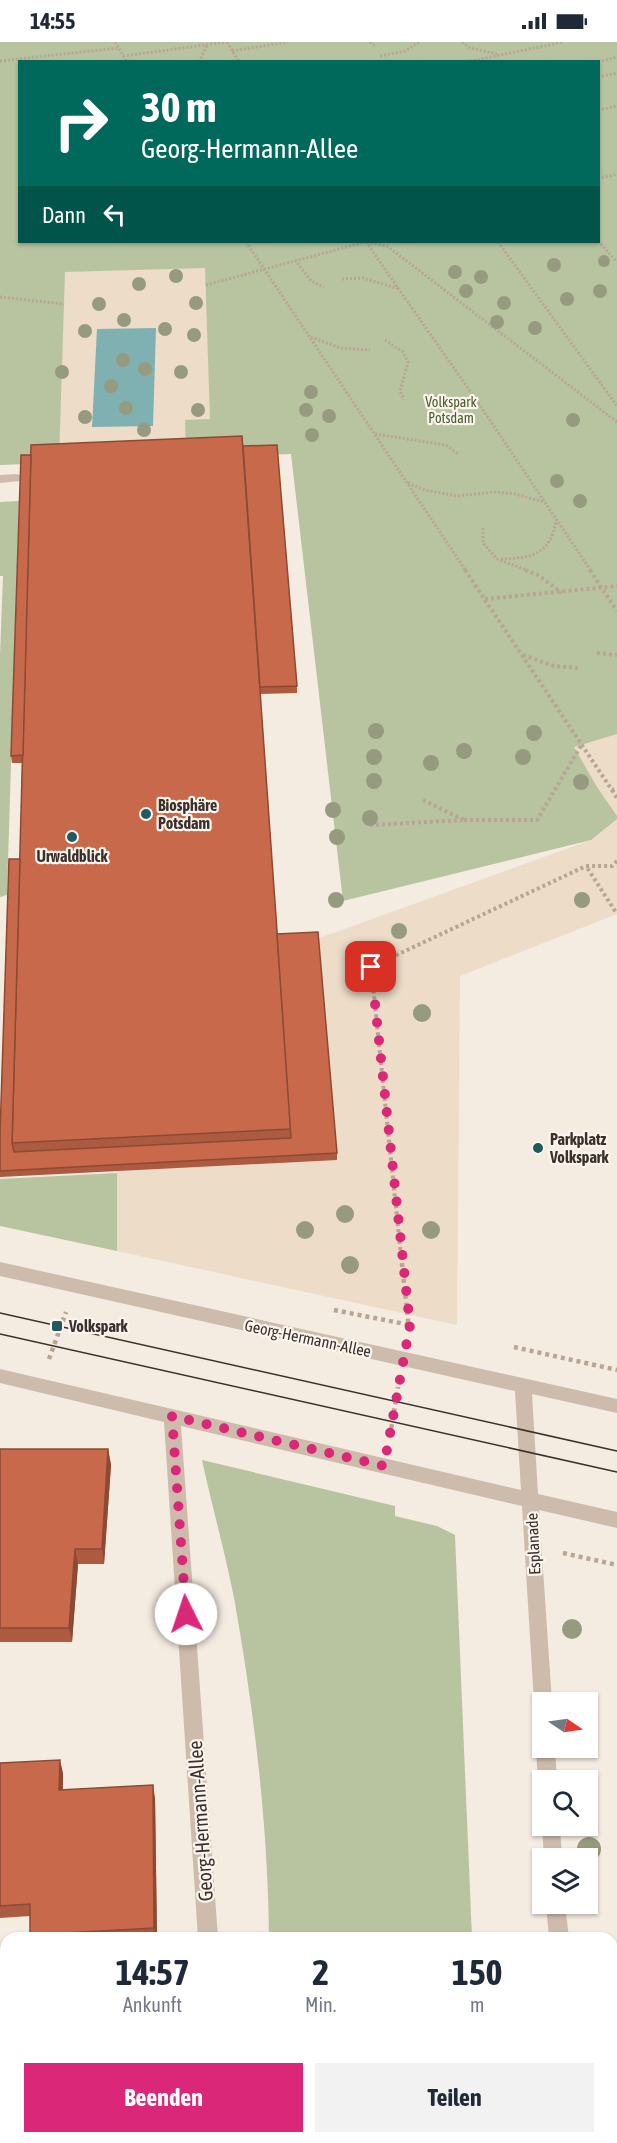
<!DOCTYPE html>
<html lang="de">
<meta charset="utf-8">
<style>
body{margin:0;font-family:"Asap Condensed",sans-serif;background:#f2f2f3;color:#1f2937;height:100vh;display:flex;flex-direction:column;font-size:22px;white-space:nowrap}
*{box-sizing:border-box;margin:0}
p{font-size:20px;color:#747a83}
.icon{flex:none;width:33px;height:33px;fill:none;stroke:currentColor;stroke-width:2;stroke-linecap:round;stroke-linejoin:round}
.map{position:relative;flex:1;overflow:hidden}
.details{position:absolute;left:0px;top:1890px;width:618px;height:212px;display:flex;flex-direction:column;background:#fff;border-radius:18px 18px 0 0;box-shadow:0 2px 4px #0004}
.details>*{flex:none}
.guide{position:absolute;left:18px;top:18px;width:582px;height:183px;border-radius:0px;box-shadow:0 2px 4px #0004;background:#00695c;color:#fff;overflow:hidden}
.needle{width:39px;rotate:103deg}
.tools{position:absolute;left:532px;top:1650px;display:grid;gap:12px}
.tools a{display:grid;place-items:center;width:66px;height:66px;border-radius:0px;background:#fff;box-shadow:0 2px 4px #0004;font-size:30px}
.pin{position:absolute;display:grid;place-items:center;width:51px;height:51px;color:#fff;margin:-26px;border-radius:12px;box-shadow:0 3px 9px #0006}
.me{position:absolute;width:66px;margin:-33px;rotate:356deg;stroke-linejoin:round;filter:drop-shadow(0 0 4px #0008)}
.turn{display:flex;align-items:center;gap:21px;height:126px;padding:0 24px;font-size:27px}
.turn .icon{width:78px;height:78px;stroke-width:2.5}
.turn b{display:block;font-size:42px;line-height:51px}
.then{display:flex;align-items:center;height:57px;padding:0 24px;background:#0003;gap:12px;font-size:22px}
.eta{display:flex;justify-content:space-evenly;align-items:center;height:102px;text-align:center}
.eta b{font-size:36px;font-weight:700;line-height:42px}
.button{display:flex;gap:12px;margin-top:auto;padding:12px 24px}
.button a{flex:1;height:69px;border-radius:0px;background:#db2777;color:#fff;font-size:24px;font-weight:700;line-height:69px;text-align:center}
.button a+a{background:#f2f2f3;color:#1f2937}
.status{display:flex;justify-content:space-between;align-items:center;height:42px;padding:0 30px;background:#fff;direction:ltr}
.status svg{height:16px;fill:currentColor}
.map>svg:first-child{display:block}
.green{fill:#b8c4a0;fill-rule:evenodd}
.plaza{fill:#ecdcc8}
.water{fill:#7fb0b2}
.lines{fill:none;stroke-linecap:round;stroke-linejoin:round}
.path-far2{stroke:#b9a596;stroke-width:3;stroke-dasharray:2 2;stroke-linecap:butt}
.path-far1{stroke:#b9a596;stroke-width:4;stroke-dasharray:3 3;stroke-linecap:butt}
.path{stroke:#b9a596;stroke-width:4.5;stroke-dasharray:4 4;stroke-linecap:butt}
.minor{fill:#cdbbac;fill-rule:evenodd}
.tram{stroke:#3b302b;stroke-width:1.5}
.tree{fill:#969b7f}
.wall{fill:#ac5a40}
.shaded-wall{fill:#8c4a34}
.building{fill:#c8694b;stroke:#8c4a34;stroke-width:1.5}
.route{stroke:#db2777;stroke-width:10;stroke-dasharray:0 18}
.poi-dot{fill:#1f5a5e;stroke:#fbf5ee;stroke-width:2}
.labels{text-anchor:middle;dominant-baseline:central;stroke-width:4.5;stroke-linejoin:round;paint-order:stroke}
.far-park-label{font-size:14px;fill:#4a5a2e;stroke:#fbf5ee}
.poi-label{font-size:16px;font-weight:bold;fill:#3b302b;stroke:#fbf5ee;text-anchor:start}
.street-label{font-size:16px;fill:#3b302b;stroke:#fbf5ee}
.near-street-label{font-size:20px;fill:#3b302b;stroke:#fbf5ee}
</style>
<div class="status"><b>14:55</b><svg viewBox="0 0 49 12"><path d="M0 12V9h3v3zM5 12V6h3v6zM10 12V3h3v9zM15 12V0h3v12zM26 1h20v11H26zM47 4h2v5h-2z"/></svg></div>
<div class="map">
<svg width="617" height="2101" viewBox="0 0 617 2101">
<rect width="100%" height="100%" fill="#f4ebe1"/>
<g class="green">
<path d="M 0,0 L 617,0 L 617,832 L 591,798 L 343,859 L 291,412 L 0,423 ZM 20,20 L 598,20 L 598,200 L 20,200 Z"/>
<polygon points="19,459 7,853 0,855 0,613 3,534 0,534 0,460"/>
<polygon points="117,1131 117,1209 0,1184 0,1137"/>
<path d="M 202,1418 L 395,1464 L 395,1474 L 437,1484 L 455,1493 L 472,1896 L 269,1896 C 268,1782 254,1668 234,1556 C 225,1510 212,1464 202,1418 Z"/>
<polygon points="269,2096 481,2096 481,2101 268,2101"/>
</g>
<g class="plaza">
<polygon points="205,226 210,377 185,378 186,412 59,418 65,230"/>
<polygon points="617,692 617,774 597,745 574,705"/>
<polygon points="617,777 617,872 460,934 457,1283 117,1209 117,1111 278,911 591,798"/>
</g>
<polygon class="water" points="156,286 153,384 92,385 97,287"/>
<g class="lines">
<g class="path-far2">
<polyline points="115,0 127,20"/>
<polyline points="227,0 239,20"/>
<polyline points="370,0 376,5"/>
<polyline points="462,0 470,6 497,12"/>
<polyline points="232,9 288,0"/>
<polyline points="123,14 227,0"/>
<polyline points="380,14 405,9 419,0"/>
<polyline points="0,19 118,6"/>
<polyline points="199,20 207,3"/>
<polyline points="466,20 564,0"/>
<polyline points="598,20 617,15"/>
<polyline points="598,35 617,31"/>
<polyline points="598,68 617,64"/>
<polyline points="598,137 617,132"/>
<polyline points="598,199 617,220"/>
<polyline points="246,200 466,529"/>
<polyline points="366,200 481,365 591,529"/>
<polyline points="367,200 387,204 617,380"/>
<polyline points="498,200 617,364"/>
<polyline points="295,218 311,239 324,245"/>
<polyline points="342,237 363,236 399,247"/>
<polyline points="206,243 365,200"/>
<polyline points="0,255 64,262"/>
<polyline points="311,295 340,306 370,308"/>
<polyline points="385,298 403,310 408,320 400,349 404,358"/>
<polyline points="423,354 440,354 481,365"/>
<polyline points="375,392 446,403 458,412"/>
<polyline points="408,441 425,448 457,454 495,450 515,452 544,460"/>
<polyline points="483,486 483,501 497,517 529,529"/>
<path d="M 501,517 C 532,516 550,513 556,479"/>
</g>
<g class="path-far1">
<polyline points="465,528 612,748 617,746"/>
<polyline points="525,528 538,533 562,551"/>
<polyline points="590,528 617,569"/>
<polyline points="485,557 617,544"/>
<polyline points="597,611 617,613"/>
<polyline points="523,613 554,624 578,626"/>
<polyline points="612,748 617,756"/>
<polyline points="423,758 464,778"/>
<polyline points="464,778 537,778 582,702"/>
<polyline points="370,783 464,778"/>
<polyline points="617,819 612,824 586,824 617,872"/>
<polyline points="401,1214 371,925 586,824"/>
</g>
<g class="path">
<polyline points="401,1213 409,1287"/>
<polyline points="334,1268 410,1283"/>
<polyline points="514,1305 617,1328"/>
<polyline points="49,1317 66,1270"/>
<polyline points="390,1394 398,1345"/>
<polyline points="563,1511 617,1523"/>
</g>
<g class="minor">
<polygon points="16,432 20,433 20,439 0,441 0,433"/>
<polygon points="0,1220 617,1357 617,1371 532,1352 538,1452 617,1470 617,1486 539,1468 552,1660 543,1660 543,1669 537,1666 534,1660 522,1464 181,1384 218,1896 198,1896 164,1380 0,1341 0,1327 521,1448 515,1349 0,1234"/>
<path d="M 543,1698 L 543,1706 L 555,1706 L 557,1738 L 543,1738 L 543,1745 C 536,1735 535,1711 539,1700 Z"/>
<polygon points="543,1781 543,1784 560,1784 562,1816 544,1816 542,1784"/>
<polygon points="546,1862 565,1862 569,1896 549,1896"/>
<polygon points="197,2096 217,2096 216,2101 196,2101"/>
<rect x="562" y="2096" width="20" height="5"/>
</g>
<g class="tram">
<polyline points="0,1271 617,1409"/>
<polyline points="0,1292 617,1430"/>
</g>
</g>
<g class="tree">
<circle cx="604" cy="219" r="6"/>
<circle cx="554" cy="223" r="7"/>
<circle cx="455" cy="230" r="7"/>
<circle cx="176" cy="234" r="7"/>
<circle cx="481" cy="235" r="7"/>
<circle cx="139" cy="242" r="7"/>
<circle cx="466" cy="249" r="7"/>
<circle cx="600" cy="249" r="7"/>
<circle cx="567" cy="257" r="7"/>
<circle cx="196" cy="261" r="7"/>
<circle cx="504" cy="261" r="7"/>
<circle cx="99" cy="262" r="7"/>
<circle cx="124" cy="278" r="7"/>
<circle cx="497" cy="280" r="7"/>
<circle cx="535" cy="286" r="7"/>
<circle cx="165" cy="287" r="7"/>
<circle cx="85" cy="289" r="7"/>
<circle cx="194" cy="293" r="7"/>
<circle cx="123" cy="318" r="7"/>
<circle cx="145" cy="327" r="7"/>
<circle cx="62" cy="330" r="7"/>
<circle cx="181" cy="330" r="7"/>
<circle cx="111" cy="344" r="7"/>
<circle cx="311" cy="350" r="7"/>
<circle cx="126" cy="366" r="7"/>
<circle cx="198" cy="368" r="7"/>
<circle cx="306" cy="368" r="7"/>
<circle cx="329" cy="374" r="7"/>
<circle cx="85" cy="375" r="7"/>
<circle cx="573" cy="378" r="7"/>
<circle cx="144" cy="388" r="7"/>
<circle cx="312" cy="393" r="7"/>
<circle cx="557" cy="439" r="7"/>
<circle cx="580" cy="459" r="7"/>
<circle cx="376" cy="689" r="8"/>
<circle cx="534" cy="691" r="8"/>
<circle cx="464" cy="709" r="8"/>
<circle cx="374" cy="715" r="8"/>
<circle cx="523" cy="715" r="8"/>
<circle cx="431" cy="721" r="8"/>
<circle cx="374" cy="739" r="8"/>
<circle cx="581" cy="740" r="8"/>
<circle cx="333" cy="768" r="8"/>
<circle cx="370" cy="776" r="8"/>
<circle cx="337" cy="795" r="8"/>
<circle cx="336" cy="858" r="8"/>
<circle cx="582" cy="858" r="8"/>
<circle cx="399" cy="889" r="8"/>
<circle cx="386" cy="941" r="9"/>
<circle cx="422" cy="971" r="9"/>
<circle cx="345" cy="1172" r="9"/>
<circle cx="305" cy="1188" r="9"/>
<circle cx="431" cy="1188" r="9"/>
<circle cx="350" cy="1223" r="9"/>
<circle cx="572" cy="1587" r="10"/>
<circle cx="589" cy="1807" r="12"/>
</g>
<g class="wall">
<polygon points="243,404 297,644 297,651 260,652 277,892 337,1111 337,1118 0,1135 0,1091 20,817 22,721 12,721 11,714"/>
<polygon points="0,1407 108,1407 111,1423 104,1522 78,1522 72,1600 0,1600"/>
<polygon points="0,1721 63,1731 63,1748 155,1756 157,1896 31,1896 30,1893 30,1874 0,1876"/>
</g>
<g class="shaded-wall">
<polygon points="108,1407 111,1423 104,1522 102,1507"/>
<polygon points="75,1507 78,1522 72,1600 69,1586"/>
<polygon points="60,1718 63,1731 62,1761 59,1748"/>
<polygon points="153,1743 155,1756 157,1896 154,1886"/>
<polygon points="127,2096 131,2096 130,2101 126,2101"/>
</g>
<g class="building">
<polygon points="242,394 291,1087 12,1101 31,403"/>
<polygon points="277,403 297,644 260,645 243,404"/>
<polygon points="21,413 31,413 23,713 11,714"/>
<polygon points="9,817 20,817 12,1101 14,1110 291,1096 277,892 318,890 337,1111 0,1129 0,1091"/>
<polygon points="0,1407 108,1407 102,1507 75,1507 69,1586 0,1586"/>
<polygon points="60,1718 59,1748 153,1743 154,1886 30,1893 30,1862 0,1864 0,1721"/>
<polygon points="0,2028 6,2029 6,2096 127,2096 126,2101 0,2101"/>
</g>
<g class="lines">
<polyline class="route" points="186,1572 172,1374 384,1424 410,1283 371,925"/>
</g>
<g class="poi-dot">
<circle cx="146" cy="772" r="6"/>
<circle cx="72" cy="795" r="6"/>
<circle cx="538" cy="1106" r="6"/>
<rect x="51" y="1278" width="12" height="12" rx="3"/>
</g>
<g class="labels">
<g class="far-park-label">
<text x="451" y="360">Volkspark<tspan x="451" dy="16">Potsdam</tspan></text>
</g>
<g class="poi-label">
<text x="158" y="763">Biosphäre<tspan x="158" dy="18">Potsdam</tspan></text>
<text x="72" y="814" text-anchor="middle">Urwaldblick</text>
<text x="550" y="1097">Parkplatz<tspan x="550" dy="18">Volkspark</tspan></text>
<text x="69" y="1284">Volkspark</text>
</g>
<g class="street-label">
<text transform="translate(308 1296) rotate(12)">Georg-Hermann-Allee</text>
<text transform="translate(533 1502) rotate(-93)">Esplanade</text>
</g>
<g class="near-street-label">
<text transform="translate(200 1779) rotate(-94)">Georg-Hermann-Allee</text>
</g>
</g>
</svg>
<div class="tools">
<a><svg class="needle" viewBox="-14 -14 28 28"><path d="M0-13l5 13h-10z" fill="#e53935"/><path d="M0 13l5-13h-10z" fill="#747a83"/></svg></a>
<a><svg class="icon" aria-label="search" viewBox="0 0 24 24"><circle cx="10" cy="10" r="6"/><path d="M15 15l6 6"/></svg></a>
<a><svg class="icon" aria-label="layers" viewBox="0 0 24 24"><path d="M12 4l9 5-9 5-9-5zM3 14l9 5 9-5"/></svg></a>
</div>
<div class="pin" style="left:371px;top:925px;background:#d93025"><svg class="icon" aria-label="arrive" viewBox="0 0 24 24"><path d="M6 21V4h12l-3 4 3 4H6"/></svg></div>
<svg class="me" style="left:186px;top:1572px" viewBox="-20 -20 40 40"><circle r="19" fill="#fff"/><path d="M0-13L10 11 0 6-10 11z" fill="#db2777"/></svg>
<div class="guide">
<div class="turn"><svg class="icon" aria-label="right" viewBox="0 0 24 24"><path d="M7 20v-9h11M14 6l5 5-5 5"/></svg><div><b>30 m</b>Georg-Hermann-Allee</div></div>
<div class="then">Dann<svg class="icon" aria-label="left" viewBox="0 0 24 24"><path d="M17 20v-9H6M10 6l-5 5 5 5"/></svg></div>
</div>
<section class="details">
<div class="eta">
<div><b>14:57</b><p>Ankunft</p></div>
<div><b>2</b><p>Min.</p></div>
<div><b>150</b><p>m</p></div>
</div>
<div class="button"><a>Beenden</a><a>Teilen</a></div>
</section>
</div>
